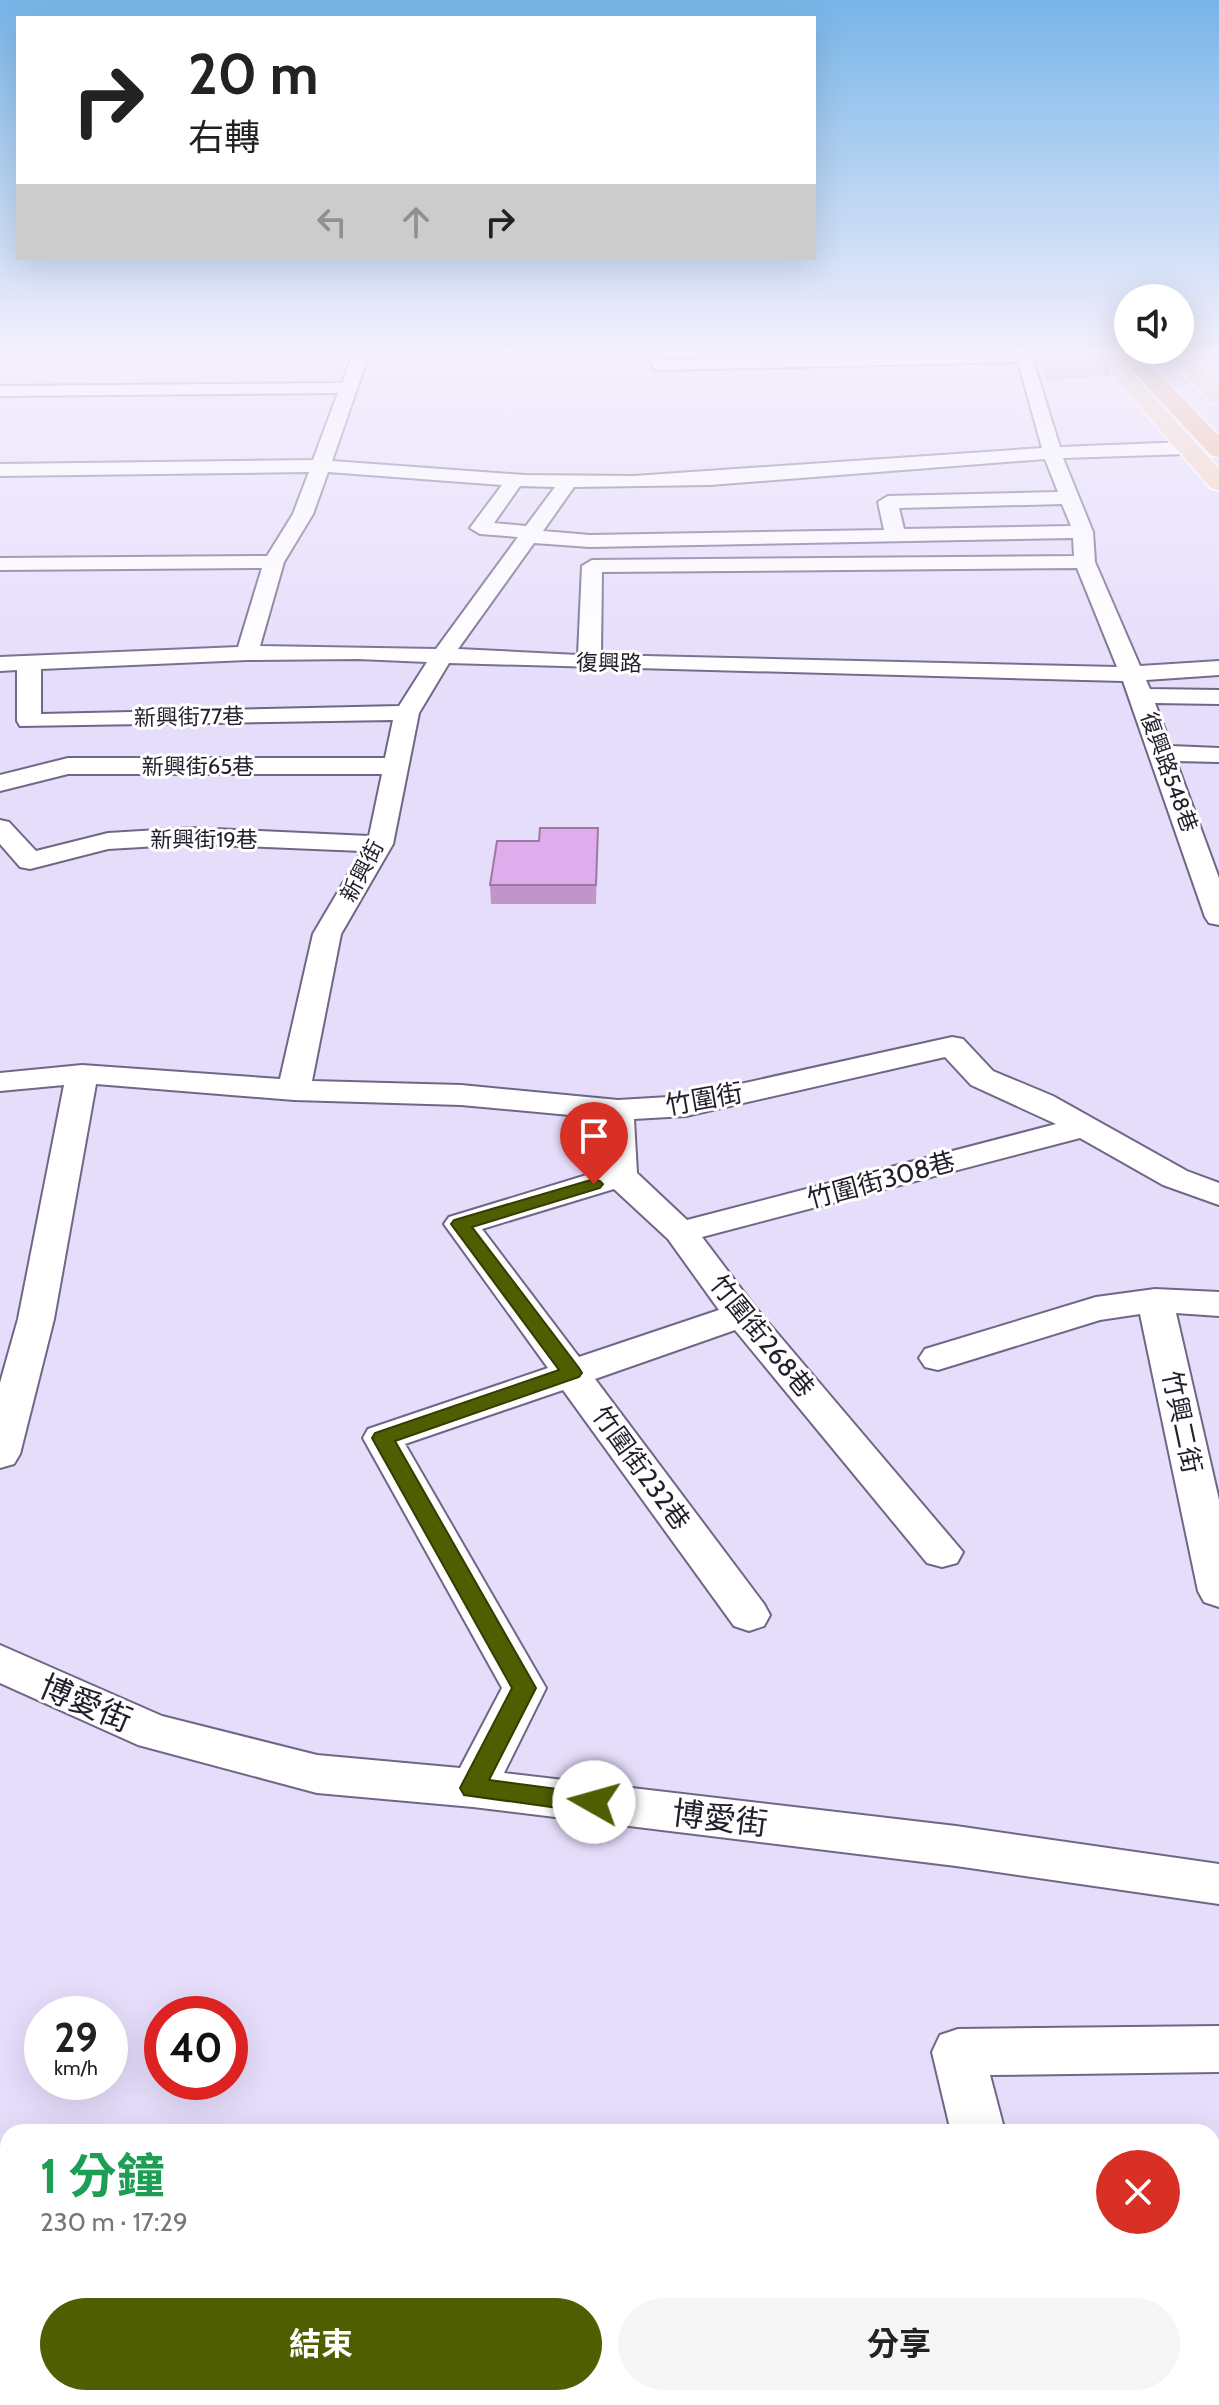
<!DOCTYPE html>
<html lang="zh-TW">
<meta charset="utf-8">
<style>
body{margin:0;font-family:Cabin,"Noto Sans TC",sans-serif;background:#f6f6f6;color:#222;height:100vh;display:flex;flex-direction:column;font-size:30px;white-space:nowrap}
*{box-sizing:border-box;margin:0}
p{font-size:26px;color:#767676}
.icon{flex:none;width:44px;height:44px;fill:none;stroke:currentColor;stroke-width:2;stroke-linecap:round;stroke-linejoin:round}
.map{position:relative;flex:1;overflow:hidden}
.sheet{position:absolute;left:0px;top:2124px;width:1220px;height:282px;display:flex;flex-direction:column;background:#fff;border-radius:24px 24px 0 0;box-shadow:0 8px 32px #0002}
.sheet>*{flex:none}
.hud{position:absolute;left:16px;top:16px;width:800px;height:244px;border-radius:0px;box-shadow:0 8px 32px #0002;background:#fff;color:#222;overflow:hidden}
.buttons{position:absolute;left:1114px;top:284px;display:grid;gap:16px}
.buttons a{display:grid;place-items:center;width:80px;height:80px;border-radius:50%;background:#fff;box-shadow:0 8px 32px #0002;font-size:40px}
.speed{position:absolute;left:24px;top:1996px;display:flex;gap:16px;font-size:40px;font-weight:700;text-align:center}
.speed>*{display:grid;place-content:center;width:104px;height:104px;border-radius:50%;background:#fff;box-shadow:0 8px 32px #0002;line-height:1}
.speed small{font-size:20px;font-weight:400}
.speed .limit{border:12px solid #d22;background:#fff;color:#111}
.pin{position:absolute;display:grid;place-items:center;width:68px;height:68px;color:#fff;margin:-82px -34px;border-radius:50% 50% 50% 0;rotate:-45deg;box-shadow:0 0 8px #0007}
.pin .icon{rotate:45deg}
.me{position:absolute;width:88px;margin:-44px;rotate:277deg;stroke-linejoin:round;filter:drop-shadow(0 0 6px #0008)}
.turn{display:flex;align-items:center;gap:28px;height:168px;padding:0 40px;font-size:36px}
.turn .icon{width:104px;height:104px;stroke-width:2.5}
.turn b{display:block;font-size:56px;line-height:68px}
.lanes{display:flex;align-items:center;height:76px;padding:0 40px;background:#0003;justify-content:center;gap:40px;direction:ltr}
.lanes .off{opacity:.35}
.round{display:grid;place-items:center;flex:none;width:84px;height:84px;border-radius:42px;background:#f6f6f6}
.headline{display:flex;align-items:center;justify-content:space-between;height:136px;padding:0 40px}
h1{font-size:48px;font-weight:700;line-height:60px;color:#1e9e55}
.cta{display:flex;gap:16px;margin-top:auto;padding:16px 40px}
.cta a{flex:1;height:92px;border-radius:48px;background:#4f5e00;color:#fff;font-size:32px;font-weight:700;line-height:92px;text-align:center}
.cta a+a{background:#f6f6f6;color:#222}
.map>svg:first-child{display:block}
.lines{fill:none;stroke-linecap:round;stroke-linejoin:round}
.minor-casing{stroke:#716686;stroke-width:4}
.major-casing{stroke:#fff;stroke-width:4}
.highway-casing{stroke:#fff;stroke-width:4}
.minor{fill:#fff;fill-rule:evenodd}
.major{fill:#f7d3b7;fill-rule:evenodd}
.highway{fill:#f1b687;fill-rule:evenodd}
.wall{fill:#c095ca}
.building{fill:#dfadeb;stroke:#9c79a4;stroke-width:2}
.route{fill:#4f5e00;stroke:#333d00;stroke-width:2}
.labels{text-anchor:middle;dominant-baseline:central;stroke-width:6;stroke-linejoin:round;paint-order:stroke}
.far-street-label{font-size:22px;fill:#221e2b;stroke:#fff}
.street-label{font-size:26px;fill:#221e2b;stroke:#fff}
.near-street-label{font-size:32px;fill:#221e2b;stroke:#fff}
</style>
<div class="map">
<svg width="1219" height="2405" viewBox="0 0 1219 2405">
<rect width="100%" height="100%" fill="#e6ddfb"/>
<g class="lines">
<g class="minor-casing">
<g id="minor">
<path d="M 354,351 L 370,351 L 332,461 L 525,475 L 634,476 L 1042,448 L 1018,362 L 660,370 L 654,369 L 647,351 L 663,351 L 666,360 L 1030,351 L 1060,447 L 1187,442 L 1196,448 L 1187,454 L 1063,458 L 1093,532 L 1095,562 L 1140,666 L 1219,661 L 1219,675 L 1146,680 L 1150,689 L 1219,690 L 1219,704 L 1155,703 L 1171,746 L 1219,748 L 1219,762 L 1176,761 L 1219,878 L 1219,925 L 1209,923 L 1205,917 L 1123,681 L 449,663 L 419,713 L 393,844 L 341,934 L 312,1081 L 461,1085 L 618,1100 L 686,1096 L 952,1037 L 963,1039 L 993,1071 L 1053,1096 L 1187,1171 L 1219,1183 L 1219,1205 L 1163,1185 L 1080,1138 L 702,1237 L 755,1307 L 963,1552 L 957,1563 L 942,1567 L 927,1563 L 735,1330 L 595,1379 L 764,1604 L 770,1615 L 764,1626 L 749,1631 L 734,1626 L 563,1390 L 405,1444 L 546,1688 L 504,1773 L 956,1826 L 1219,1864 L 1219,1904 L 956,1866 L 473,1807 L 317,1793 L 138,1745 L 0,1683 L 0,1645 L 162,1716 L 317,1755 L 460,1768 L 502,1688 L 363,1438 L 368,1429 L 548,1368 L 444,1224 L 449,1217 L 603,1170 L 602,1118 L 461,1105 L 294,1100 L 96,1084 L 54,1319 L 20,1454 L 14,1464 L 0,1468 L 0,1383 L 18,1319 L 64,1085 L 0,1091 L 0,1073 L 82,1065 L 280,1079 L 313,934 L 362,851 L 192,844 L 108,849 L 30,869 L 20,867 L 0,844 L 0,820 L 9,822 L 36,851 L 108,833 L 192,828 L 369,836 L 382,774 L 68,774 L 0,791 L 0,775 L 68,758 L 385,758 L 393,720 L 20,726 L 17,721 L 17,670 L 0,671 L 0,657 L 238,647 L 262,568 L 0,570 L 0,558 L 267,556 L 293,514 L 309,472 L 0,476 L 0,464 L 313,460 L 338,393 L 0,396 L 0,386 L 342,383 ZM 1045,459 L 1058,492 L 888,496 L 878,502 L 884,530 L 590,535 L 543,531 L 574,487 L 710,485 ZM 328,472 L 502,485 L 470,528 L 480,534 L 518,537 L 436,649 L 260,646 L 284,562 L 313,514 ZM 520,486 L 555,487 L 526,526 L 494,523 ZM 1062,504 L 1071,526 L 904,529 L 899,508 ZM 1073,538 L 1074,556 L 592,560 L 582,566 L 578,655 L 458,649 L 534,543 L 590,547 ZM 1077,568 L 1117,667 L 601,655 L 602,572 ZM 358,659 L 427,662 L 399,706 L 41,714 L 41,669 L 247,660 ZM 945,1057 L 971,1085 L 1056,1124 L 687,1220 L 637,1173 L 634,1119 L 686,1116 ZM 614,1189 L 668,1239 L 719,1310 L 579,1357 L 482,1229 Z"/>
<polygon points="1155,1289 1219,1292 1219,1316 1176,1313 1219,1500 1219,1607 1204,1602 1198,1591 1140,1314 1100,1320 938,1370 925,1367 919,1358 925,1349 1096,1297"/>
<polygon points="1219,2026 1219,2072 990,2075 1005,2132 951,2132 932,2052 940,2035 958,2029"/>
<polygon points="1016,2398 1074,2398 1076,2405 1018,2405"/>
</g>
</g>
<g class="major-casing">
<g id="major">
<polygon points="1091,351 1112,351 1219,469 1219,490 1211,488"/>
<polygon points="1163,351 1185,351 1219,386 1219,404 1211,403"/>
</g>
</g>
<g class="highway-casing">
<polygon id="highway" points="1114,351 1137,351 1219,436 1219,457 1211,455"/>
</g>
<use href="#minor" class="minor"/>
<use href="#major" class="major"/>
<use href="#highway" class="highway"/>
</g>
<g class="wall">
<polygon points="1036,351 1105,351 1112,358 1109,376 1047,380"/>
<polygon points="598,828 596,904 491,904 490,885 539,841"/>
</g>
<g class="building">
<polygon points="1045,351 1105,351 1112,358 1049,362"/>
<polygon points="540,828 598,828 596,885 490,885 497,841 539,841"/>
</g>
<linearGradient id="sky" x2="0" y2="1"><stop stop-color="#77b5e8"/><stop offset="0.51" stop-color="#f4f0fd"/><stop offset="1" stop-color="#f4f0fd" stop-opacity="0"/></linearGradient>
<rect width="1219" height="688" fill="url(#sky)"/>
<polygon class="route" points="594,1179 600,1181 603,1184 600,1188 472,1227 579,1368 582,1373 579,1377 395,1441 536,1688 489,1780 602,1795 606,1802 602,1810 594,1813 464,1795 460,1788 512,1688 372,1438 375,1433 559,1370 451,1224 454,1220"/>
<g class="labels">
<g class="far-street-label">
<text transform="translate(609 663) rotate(1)">復興路</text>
<text transform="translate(189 717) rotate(-1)">新興街77巷</text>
<text x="198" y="766">新興街65巷</text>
<text transform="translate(1169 772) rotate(70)">復興路548巷</text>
<text x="204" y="839">新興街19巷</text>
<text transform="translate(362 871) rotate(-62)">新興街</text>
</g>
<g class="street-label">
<text transform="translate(704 1099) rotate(-10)">竹圍街</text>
<text transform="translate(881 1180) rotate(-15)">竹圍街308巷</text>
<text transform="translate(762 1336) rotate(51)">竹圍街268巷</text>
<text transform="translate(1182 1422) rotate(78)">竹興二街</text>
<text transform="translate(641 1468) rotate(54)">竹圍街232巷</text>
</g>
<g class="near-street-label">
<text transform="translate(86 1703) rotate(23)">博愛街</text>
<text transform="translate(720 1818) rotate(7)">博愛街</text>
</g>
</g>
</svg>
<div class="buttons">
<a><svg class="icon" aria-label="sound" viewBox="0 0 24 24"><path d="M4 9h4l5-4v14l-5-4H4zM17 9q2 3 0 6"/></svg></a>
</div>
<div class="speed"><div>29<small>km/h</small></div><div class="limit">40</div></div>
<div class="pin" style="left:594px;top:1184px;background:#d93025"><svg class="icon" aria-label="arrive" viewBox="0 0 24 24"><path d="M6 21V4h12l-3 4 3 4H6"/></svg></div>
<svg class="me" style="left:594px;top:1802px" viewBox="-20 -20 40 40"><circle r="19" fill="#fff"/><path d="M0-13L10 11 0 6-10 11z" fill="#4f5e00"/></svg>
<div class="hud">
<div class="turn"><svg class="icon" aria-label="right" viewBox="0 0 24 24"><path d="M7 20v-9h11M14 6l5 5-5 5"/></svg><div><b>20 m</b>右轉</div></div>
<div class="lanes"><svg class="icon off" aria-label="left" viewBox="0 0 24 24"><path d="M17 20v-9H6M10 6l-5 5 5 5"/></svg><svg class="icon off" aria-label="ahead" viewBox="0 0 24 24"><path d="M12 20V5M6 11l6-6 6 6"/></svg><svg class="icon" aria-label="right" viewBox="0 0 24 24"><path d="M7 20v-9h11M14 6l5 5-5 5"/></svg></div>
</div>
<section class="sheet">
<div class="headline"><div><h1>1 分鐘</h1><p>230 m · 17:29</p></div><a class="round" style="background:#d93025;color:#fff"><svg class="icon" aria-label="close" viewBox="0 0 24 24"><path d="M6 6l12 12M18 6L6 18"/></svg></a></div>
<div class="cta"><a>結束</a><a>分享</a></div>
</section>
</div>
